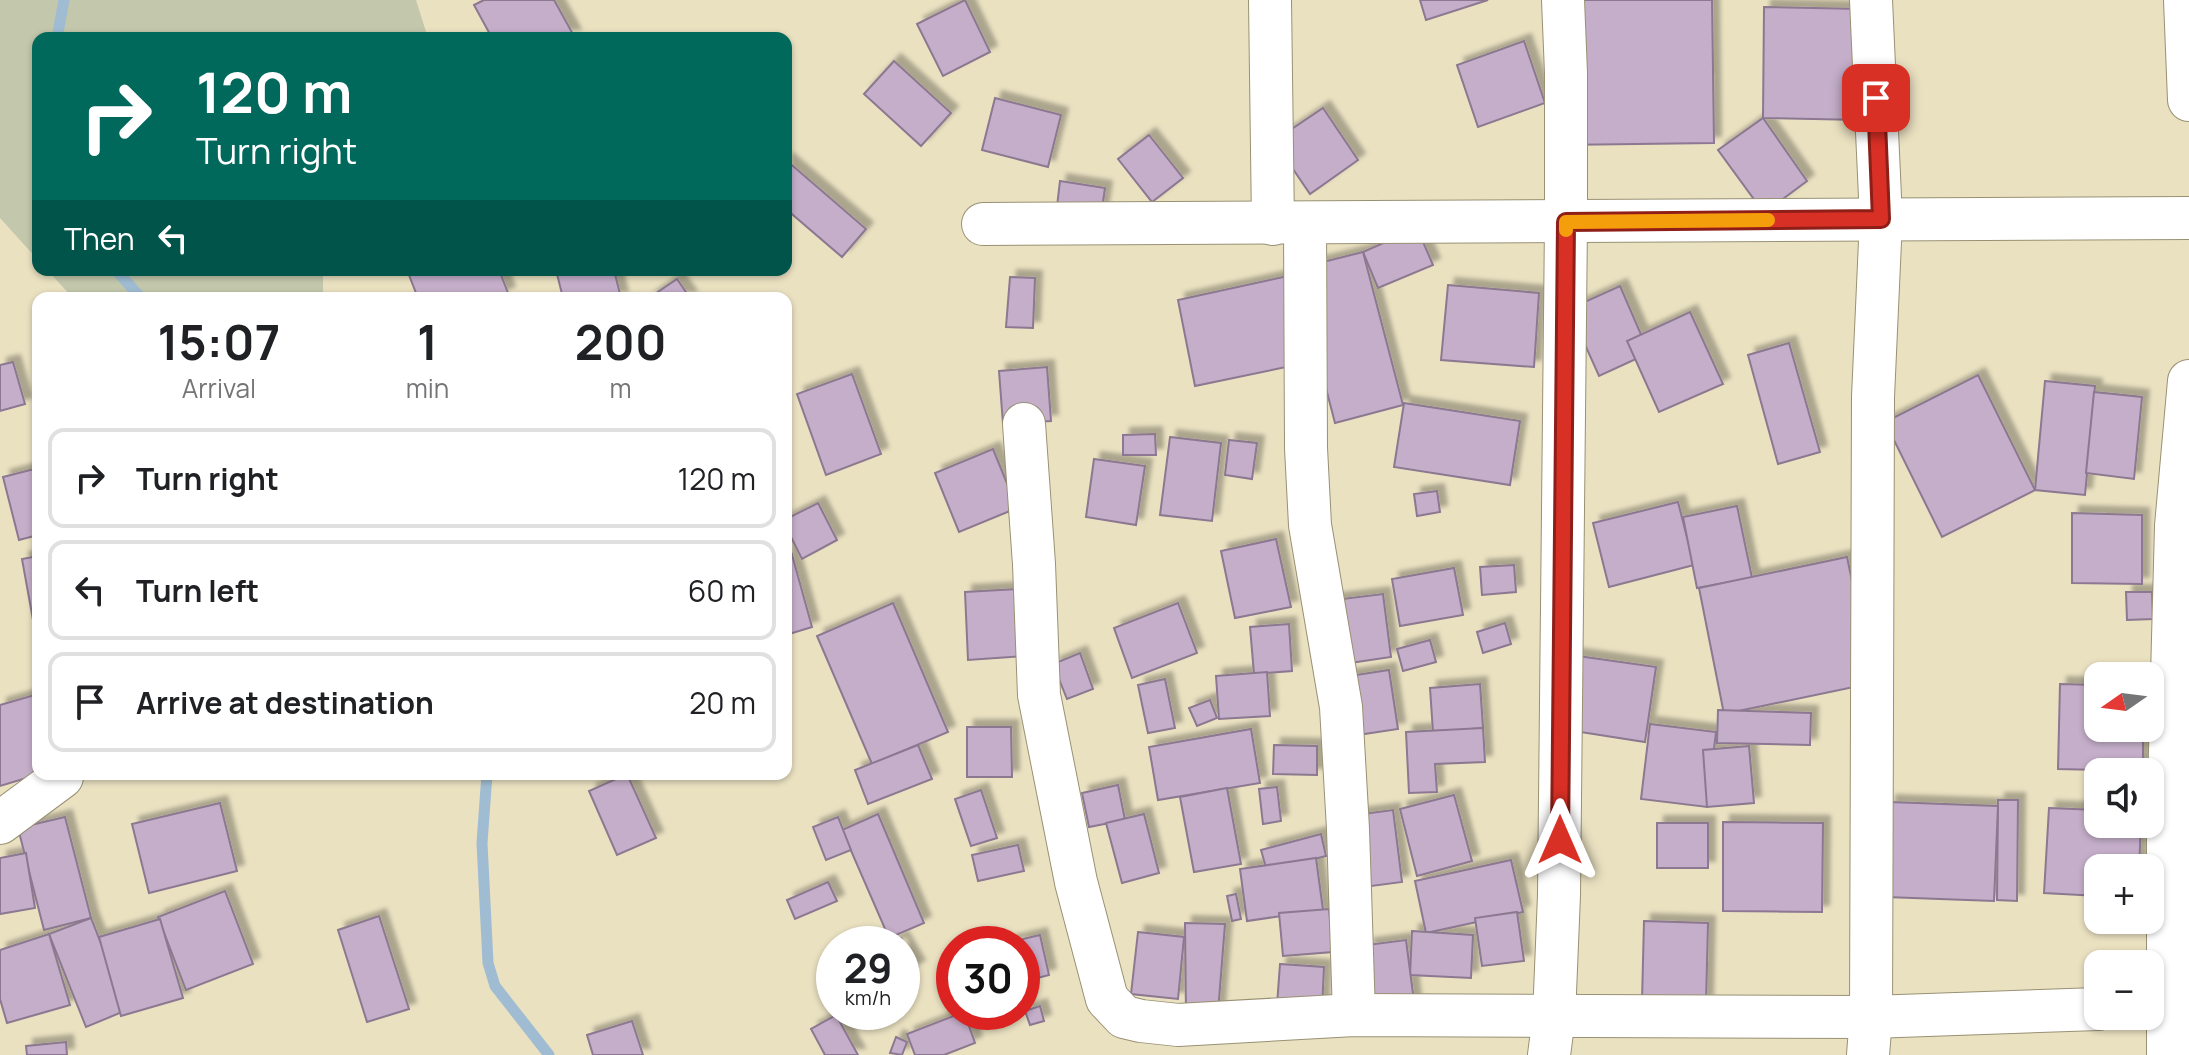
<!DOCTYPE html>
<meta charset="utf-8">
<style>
body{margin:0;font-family:Manrope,sans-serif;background:#f6f6f6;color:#202124;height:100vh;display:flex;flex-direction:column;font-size:30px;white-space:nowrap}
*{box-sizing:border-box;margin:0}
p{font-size:26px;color:#757577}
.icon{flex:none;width:44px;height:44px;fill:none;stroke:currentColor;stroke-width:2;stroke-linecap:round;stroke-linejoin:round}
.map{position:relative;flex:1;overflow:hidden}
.side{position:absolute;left:32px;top:292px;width:760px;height:488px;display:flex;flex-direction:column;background:#fff;border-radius:16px;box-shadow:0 2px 6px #0004}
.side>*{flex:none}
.guide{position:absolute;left:32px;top:32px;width:760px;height:244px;border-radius:16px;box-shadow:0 2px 6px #0004;background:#00695c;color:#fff;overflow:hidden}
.needle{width:52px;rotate:256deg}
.buttons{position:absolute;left:2084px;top:662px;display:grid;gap:16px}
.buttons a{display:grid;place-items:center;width:80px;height:80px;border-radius:16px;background:#fff;box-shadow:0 2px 6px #0004;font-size:40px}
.speed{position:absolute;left:816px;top:926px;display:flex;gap:16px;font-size:40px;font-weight:700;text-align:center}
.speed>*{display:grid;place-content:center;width:104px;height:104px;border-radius:50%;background:#fff;box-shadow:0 2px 6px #0004;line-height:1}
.speed small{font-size:20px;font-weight:400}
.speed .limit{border:12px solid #d22;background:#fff;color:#111}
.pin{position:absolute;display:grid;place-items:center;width:68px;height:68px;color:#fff;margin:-34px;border-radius:16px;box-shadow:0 4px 12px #0006}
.me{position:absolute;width:88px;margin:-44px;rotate:0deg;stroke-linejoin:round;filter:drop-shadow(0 0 6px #0008)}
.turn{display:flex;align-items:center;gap:28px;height:168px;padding:0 32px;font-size:36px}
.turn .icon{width:104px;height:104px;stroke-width:2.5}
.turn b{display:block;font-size:56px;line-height:68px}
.then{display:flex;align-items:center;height:76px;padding:0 32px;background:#0003;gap:16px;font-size:30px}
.eta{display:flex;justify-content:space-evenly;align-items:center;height:136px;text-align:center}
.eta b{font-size:48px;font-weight:700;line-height:56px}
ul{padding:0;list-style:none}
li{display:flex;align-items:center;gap:24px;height:100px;margin:0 16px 12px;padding:0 16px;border:4px solid #e0e0e0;border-radius:16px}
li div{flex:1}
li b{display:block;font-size:30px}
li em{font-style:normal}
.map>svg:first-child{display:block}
.green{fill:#c3c8ac}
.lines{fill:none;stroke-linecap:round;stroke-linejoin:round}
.stream{stroke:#9fbcd2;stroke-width:11}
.building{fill:#c4aec9;stroke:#8c7890;stroke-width:2;filter:url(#shadow)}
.minor-casing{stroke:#999174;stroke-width:44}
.minor{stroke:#fff;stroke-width:42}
.route-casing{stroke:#8d1f18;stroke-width:20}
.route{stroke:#d93025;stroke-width:14}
.slow{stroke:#f59e0b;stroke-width:14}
</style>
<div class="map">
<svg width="2189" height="1055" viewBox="0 0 2189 1055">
<defs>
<filter id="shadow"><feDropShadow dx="7" dy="-7" stdDeviation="2" flood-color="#0004"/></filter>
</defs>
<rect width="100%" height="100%" fill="#eae1c1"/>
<g class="green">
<polygon points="0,0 416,0 428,38 38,38 38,260 0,218"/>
<polygon points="47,270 323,270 323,298 73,298"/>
</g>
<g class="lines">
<g class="stream">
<polyline points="57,38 64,0"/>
<polyline points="116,270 141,298"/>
<polyline points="487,774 482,843 488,963 495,986 549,1055"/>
</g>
</g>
<g class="building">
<polygon points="484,0 554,0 574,36 492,38 474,5"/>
<polygon points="965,0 990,52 943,76 917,24"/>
<polygon points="1420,0 1488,0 1426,20"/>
<polygon points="1557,0 1712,0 1714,143 1559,145"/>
<polygon points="1764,7 1862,9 1861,120 1763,118"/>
<polygon points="1524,41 1545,103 1478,127 1457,65"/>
<polygon points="894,61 951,113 921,146 864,94"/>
<polygon points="995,98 1061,115 1048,167 982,150"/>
<polygon points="1323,108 1358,160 1310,194 1274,141"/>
<polygon points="1763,118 1807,181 1764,213 1718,150"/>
<polygon points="1149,135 1183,178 1152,202 1118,159"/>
<polygon points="786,160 866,229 842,257 786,209"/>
<polygon points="1060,181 1105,188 1100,222 1056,215"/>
<polygon points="1417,228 1433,265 1378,288 1363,252"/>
<polygon points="1363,252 1403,405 1335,423 1295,269"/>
<polygon points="407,270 499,270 508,293 496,298 418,298"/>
<polygon points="556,270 614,270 621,298 563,298"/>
<polygon points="1297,274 1315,361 1195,386 1178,300"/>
<polygon points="1010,277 1035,278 1033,328 1006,327"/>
<polygon points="677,279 690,298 649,298"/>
<polygon points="1448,285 1539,293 1534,367 1441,360"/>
<polygon points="1620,286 1649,353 1599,376 1569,309"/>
<polygon points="1690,312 1723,384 1659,412 1627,341"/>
<polygon points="1789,343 1820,452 1778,464 1748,355"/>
<polygon points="13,362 25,404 0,411 0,365"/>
<polygon points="1047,367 1051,421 1003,424 999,371"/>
<polygon points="852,374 881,454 826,475 797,394"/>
<polygon points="1978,375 2035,490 1942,537 1885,422"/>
<polygon points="2045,381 2095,386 2085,495 2035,490"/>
<polygon points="2094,392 2142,397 2134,479 2086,473"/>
<polygon points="1404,403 1520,421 1510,485 1394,467"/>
<polygon points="1155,434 1156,455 1123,455 1123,435"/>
<polygon points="1170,437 1221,443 1212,521 1160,515"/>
<polygon points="1229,440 1257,443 1252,479 1225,475"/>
<polygon points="993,449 1017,508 959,532 935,473"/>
<polygon points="1094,459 1145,466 1136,525 1086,517"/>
<polygon points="38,468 38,535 19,540 3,477"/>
<polygon points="1437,491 1440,512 1417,516 1414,494"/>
<polygon points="1678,502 1694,565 1609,587 1593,523"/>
<polygon points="818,503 837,540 802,559 786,527 786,519"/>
<polygon points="1737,506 1752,578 1697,588 1683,517"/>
<polygon points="2072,513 2142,515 2142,584 2072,583"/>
<polygon points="786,533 812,627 786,635"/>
<polygon points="1276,539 1291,607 1235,618 1221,551"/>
<polygon points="38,556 38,631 35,631 22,559"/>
<polygon points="1847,557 1873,683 1724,714 1699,588"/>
<polygon points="1514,565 1516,592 1482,595 1480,567"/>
<polygon points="1454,568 1463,615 1400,626 1392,579"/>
<polygon points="1035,588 1039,655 968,660 965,592"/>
<polygon points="2126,592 2152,592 2153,619 2127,620"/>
<polygon points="1383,594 1391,657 1343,664 1334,600"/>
<polygon points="893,603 948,732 872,764 817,636"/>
<polygon points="1178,603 1197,653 1132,678 1114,628"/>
<polygon points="1505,623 1511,644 1483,653 1477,632"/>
<polygon points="1289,624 1292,671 1254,674 1250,627"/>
<polygon points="1430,640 1436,662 1403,671 1397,649"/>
<polygon points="1080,653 1093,689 1067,699 1053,664"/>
<polygon points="1571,655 1656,667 1645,742 1561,729"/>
<polygon points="1389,670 1398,729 1351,736 1343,677"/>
<polygon points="1267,672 1270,716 1219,719 1216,676"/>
<polygon points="1165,679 1175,728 1148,733 1138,685"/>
<polygon points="1480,684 1483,728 1433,732 1430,688"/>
<polygon points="2060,684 2098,685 2098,728 2143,728 2143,771 2058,769"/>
<polygon points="38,694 40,774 0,786 0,705"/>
<polygon points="1210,700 1217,718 1197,726 1189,708"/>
<polygon points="1718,710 1811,713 1810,745 1717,743"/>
<polygon points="1650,724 1716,732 1707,807 1641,799"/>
<polygon points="967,727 1011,727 1012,777 967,777"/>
<polygon points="1483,728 1485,762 1435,764 1437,792 1409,793 1406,732"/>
<polygon points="1251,729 1260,783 1158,800 1149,747"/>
<polygon points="918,745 932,779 868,804 855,770"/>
<polygon points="1274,745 1317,746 1317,775 1273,774"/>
<polygon points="1749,746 1754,803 1707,807 1703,750"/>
<polygon points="627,774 656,838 617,855 589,791"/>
<polygon points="1118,785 1125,820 1089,827 1082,793"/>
<polygon points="1277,787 1281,821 1263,824 1259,789"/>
<polygon points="1227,788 1241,864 1194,872 1180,797"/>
<polygon points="981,790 997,838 971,846 955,799"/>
<polygon points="1454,795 1472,861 1417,876 1400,809"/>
<polygon points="1998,800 2018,800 2017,901 1997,900"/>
<polygon points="1889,802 1998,806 1994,901 1886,897"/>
<polygon points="220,803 237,871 149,893 132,824"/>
<polygon points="2049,808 2098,810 2098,824 2141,824 2139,868 2098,868 2098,896 2044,893"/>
<polygon points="1393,810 1402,882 1364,887 1355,815"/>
<polygon points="878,814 924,923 889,938 842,830"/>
<polygon points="1144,814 1159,873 1122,883 1106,823"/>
<polygon points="65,817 91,918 44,930 18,828"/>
<polygon points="838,817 851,850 826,860 813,827"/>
<polygon points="1723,822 1823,823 1822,912 1723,911"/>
<rect x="1657" y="823" width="51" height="45"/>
<polygon points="1321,834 1326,856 1267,871 1261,850"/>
<polygon points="1018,845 1024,871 978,881 972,855"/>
<polygon points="26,853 35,908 0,914 0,858"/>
<polygon points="1316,858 1323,910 1247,921 1240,869"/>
<polygon points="1511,860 1523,912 1426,933 1415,881"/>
<polygon points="828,882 837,901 795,919 787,900"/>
<polygon points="225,891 253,964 186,990 158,917"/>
<polygon points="1236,894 1241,919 1232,921 1227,896"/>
<polygon points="1329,909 1333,952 1283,956 1279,913"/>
<polygon points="1517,912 1524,961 1482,966 1475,918"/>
<polygon points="379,916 409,1009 367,1022 338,930"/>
<polygon points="91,918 127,1010 86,1027 49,934"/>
<polygon points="160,919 183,998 121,1016 99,937"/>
<polygon points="1644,921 1708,923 1706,1003 1642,1001"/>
<polygon points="1185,923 1225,924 1218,1012 1186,1015"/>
<polygon points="1412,931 1473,935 1471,978 1410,975"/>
<polygon points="1138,932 1184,937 1178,999 1131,994"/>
<polygon points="49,934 70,1005 7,1023 0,999 0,950"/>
<polygon points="1040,935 1049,975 1022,982 1022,944 1010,944 1010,942"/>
<polygon points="901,938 918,967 902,976 902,944 890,944"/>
<polygon points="1406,940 1415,1009 1376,1014 1367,945"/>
<polygon points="1280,964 1324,967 1322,1008 1277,1005"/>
<polygon points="1040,1006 1044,1021 1030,1025 1025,1011"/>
<polygon points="964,1012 975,1043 944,1055 915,1055 907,1034"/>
<polygon points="836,1015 858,1055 825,1055 811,1029"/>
<polygon points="632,1021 643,1055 593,1055 587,1035"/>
<polygon points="896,1037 907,1042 902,1055 890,1053"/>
<polygon points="66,1042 67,1055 27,1055 26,1046"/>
</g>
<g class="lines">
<g class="minor-casing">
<g id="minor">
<polyline points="1270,0 1273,224"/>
<polyline points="2185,0 2189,100"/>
<polyline points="983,224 2189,218"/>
<polyline points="1305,224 1306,448 1310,525 1341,707 1348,829 1354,1015"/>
<polyline points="1024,424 1034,564 1039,695 1076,882 1107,999 1124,1017 1141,1021 1178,1025 1354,1015 1871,1017 2098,1009"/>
<polyline points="0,823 62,777"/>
<polyline points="1549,1055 1554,1017 1559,895 1566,222 1566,73 1563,0"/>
<polyline points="1868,1055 1871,1017 1873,397 1881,219 1871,0"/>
<polyline points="2168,1055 2168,826 2176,526 2189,381"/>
</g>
</g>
<use href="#minor" class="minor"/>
</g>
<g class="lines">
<g class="route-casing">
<polyline id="route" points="1560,840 1566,222 1881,219 1876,98"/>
</g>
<use href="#route" class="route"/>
<polyline class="slow" points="1566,230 1566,222 1768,220"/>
</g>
</svg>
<div class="buttons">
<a><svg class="needle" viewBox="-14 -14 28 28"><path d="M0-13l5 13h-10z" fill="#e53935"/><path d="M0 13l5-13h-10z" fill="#757577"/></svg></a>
<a><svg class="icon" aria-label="sound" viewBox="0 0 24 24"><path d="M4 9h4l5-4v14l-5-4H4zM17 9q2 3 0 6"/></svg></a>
<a>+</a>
<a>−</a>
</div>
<div class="speed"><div>29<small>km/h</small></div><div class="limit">30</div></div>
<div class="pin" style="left:1876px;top:98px;background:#d93025"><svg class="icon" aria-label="arrive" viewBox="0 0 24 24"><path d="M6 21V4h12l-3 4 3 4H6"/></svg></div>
<svg class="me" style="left:1560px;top:840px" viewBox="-20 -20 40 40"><path d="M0-17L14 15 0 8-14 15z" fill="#d93025" stroke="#fff" stroke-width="4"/></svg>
<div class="guide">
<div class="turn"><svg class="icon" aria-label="right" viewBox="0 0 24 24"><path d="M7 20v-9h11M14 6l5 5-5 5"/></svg><div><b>120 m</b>Turn right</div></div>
<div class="then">Then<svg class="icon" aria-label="left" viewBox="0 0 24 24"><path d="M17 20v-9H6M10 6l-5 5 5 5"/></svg></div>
</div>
<section class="side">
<div class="eta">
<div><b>15:07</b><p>Arrival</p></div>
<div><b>1</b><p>min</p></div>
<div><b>200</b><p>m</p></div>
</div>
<ul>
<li><svg class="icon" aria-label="right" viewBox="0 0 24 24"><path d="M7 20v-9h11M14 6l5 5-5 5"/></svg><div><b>Turn right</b></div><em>120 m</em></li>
<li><svg class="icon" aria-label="left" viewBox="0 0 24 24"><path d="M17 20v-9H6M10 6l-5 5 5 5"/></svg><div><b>Turn left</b></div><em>60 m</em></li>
<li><svg class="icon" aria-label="arrive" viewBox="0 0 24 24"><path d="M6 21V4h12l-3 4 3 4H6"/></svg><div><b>Arrive at destination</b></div><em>20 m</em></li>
</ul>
</section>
</div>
